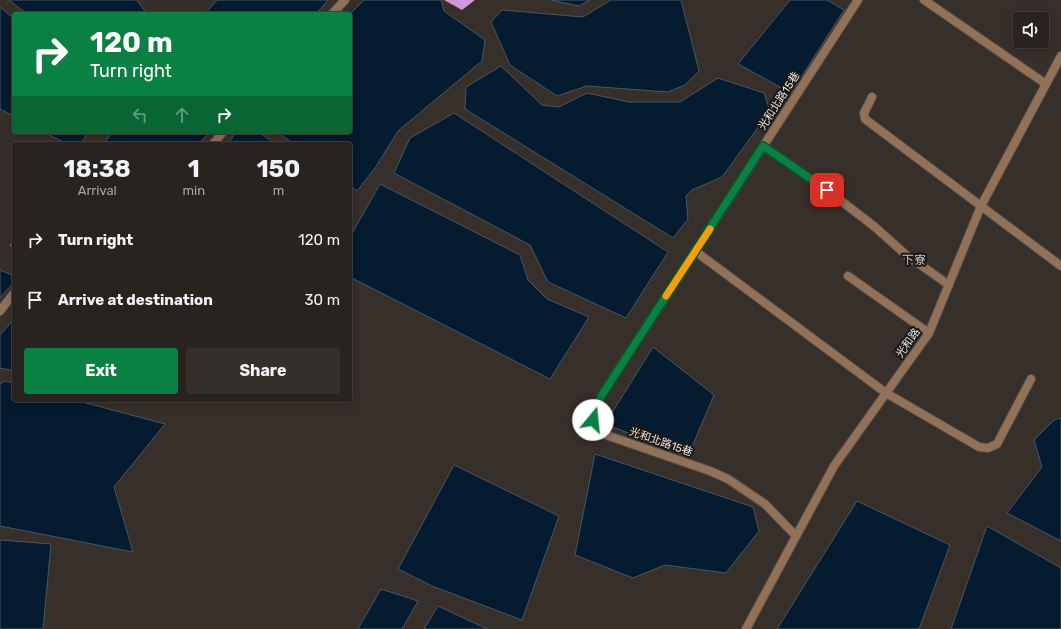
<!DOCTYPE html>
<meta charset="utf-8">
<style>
body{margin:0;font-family:Rubik,"Noto Sans TC",sans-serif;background:#352f2c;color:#f1f3f6;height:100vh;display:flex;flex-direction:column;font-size:15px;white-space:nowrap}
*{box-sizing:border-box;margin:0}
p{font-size:13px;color:#a5a4a4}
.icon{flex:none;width:22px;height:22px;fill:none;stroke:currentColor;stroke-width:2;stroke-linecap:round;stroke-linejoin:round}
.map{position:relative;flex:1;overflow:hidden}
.details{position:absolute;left:12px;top:142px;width:340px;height:260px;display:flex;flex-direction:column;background:#29231f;border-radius:4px;box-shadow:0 2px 10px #0003,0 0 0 1px #45403d}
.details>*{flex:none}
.guide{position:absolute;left:12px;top:12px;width:340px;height:122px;border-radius:4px;box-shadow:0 2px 10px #0003,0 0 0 1px #45403d;background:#0b8043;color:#fff;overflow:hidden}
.tools{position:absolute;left:1013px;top:12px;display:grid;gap:8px}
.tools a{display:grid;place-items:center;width:36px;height:36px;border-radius:4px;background:#29231f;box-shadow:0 2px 10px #0003,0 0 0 1px #45403d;font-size:20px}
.pin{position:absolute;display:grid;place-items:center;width:34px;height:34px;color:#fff;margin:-17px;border-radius:8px;box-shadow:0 2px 6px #0006}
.me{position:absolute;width:44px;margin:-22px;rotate:17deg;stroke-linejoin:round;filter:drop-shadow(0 0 3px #0008)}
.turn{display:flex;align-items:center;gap:14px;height:84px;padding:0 12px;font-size:18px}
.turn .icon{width:52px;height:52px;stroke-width:2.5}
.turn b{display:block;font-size:28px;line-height:34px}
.lanes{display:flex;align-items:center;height:38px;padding:0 12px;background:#0003;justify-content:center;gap:20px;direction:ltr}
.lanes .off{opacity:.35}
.eta{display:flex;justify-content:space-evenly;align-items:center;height:68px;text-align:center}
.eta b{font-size:24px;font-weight:700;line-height:28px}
.primary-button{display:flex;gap:8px;margin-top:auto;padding:8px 12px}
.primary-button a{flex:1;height:46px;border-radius:4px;background:#0b8043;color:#fff;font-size:16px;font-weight:700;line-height:46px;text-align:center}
.primary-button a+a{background:#352f2c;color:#f1f3f6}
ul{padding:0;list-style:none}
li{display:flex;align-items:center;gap:12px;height:60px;padding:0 12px}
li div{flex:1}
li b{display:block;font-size:15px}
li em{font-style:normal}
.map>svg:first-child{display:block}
.water{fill:#051b2f;stroke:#495764}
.building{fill:#d395dc}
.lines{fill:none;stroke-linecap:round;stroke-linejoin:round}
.lane-casing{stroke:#534c46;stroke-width:10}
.street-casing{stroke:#534c46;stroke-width:10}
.lane{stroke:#927159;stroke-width:8}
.street{stroke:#927159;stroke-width:8}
.route-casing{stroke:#07532c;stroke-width:10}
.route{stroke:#0b8043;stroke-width:7}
.slow{stroke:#f59e0b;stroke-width:7}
.labels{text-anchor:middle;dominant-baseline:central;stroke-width:4;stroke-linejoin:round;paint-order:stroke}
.street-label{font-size:11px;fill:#e9e4e0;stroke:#1b1815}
.neighbourhood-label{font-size:12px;fill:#cfc4bd;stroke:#1b1815}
</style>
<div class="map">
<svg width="1061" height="629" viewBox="0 0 1061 629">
<rect width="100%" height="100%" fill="#372f29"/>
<g class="water">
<polygon points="9,0 137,0 147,14 27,14"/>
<polygon points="217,0 328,0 316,14 205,14"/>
<polygon points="364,0 441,0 444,11 485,40 482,61 398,131 375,168 357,191 350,186 350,144 294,144 277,132 350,132 350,14"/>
<polygon points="551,0 590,0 579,6"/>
<polygon points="611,0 681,0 699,71 685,85 668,92 587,86 557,96 510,65 491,22 502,10 583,17"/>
<polygon points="790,0 827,0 844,10 791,93 738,64"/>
<polygon points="0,7 14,19 14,116 0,109"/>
<polygon points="501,66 542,105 559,107 587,93 629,102 680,102 718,78 764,93 770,111 722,177 692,190 686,196 688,219 673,238 465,109 466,87"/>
<polygon points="454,113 668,252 626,318 548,282 530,245 394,173 410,138"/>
<polygon points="44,132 88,132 81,144 67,144"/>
<polygon points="112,132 210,132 198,144 104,144"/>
<polygon points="236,132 259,132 275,144 228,144"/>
<polygon points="380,184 520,255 528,280 547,299 589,317 550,379 350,277 350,237"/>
<polygon points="0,270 14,276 14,282 0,298"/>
<polygon points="14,319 14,371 0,368 0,335"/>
<polygon points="653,347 714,395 688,456 605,424"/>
<polygon points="5,381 14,383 14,400 75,400 165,424 114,487 133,552 0,526 0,384"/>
<polygon points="1061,418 1061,541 1007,513 1042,467 1034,440 1054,420"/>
<polygon points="595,454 753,507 759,531 726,573 665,565 633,578 575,555"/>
<polygon points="454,465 559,516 522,620 432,586 398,569"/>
<polygon points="857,501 950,545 919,629 777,629"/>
<polygon points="987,526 1061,568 1061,629 951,629"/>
<polygon points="0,540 51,544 43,629 0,629"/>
<polygon points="381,589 418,601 402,629 358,629"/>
<polygon points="438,606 487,629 424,629"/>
</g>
<g class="building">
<polygon points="444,0 475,0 462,10"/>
<polygon points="14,236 14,248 10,246"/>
</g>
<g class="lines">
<g class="lane-casing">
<g id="lane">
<polyline points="924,0 1046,84"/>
<polyline points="872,97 864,113 865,119 1061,266"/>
<polyline points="763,146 827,190 875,227 905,254 949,285"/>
<polyline points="695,251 886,393 979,447 988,448 997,444 1031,379"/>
<polyline points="848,276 929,333"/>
</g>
</g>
<g class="street-casing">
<g id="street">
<polyline points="332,14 345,0"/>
<polyline points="213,144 223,132"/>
<polyline points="0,311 14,293"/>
<path d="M 795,535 L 765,504 L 728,479 L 710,471 L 606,435 C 588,419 593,415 602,395 L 858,0"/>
<polyline points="746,629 834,466 929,333 981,206 1061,56"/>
</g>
</g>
<use href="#lane" class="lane"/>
<use href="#street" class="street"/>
</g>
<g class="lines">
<g class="route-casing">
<polyline id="route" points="593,420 595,411 602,395 763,146 827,190"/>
</g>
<use href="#route" class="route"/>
<polyline class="slow" points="666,296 710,229"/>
</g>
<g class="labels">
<g class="street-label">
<text transform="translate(779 101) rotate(-57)">光和北路15巷</text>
<text transform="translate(908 343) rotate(-54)">光和路</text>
<text transform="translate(661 442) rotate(19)">光和北路15巷</text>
</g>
<g class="neighbourhood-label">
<text x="914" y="260">下寮</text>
</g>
</g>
</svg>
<div class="tools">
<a><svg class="icon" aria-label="sound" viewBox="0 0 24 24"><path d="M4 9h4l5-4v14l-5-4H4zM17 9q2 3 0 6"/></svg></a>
</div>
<div class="pin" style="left:827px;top:190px;background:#d93025"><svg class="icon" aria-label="arrive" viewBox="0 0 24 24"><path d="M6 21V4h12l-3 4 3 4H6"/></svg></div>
<svg class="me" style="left:593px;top:420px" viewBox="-20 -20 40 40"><circle r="19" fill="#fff"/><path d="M0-13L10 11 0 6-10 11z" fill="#0b8043"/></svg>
<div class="guide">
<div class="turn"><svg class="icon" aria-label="right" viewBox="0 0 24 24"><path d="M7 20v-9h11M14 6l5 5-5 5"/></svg><div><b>120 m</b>Turn right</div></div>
<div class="lanes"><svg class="icon off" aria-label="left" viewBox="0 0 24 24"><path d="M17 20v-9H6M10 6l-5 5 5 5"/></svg><svg class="icon off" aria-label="ahead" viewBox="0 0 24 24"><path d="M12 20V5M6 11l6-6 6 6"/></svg><svg class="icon" aria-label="right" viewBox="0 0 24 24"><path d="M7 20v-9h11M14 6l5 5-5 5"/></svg></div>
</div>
<section class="details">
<div class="eta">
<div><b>18:38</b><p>Arrival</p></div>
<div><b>1</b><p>min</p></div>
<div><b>150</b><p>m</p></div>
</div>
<ul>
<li><svg class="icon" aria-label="right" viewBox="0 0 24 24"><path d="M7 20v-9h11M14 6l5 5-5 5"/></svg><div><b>Turn right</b></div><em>120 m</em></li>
<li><svg class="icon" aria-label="arrive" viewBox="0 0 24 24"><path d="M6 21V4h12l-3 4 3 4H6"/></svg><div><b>Arrive at destination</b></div><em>30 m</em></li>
</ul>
<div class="primary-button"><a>Exit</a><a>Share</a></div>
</section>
</div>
